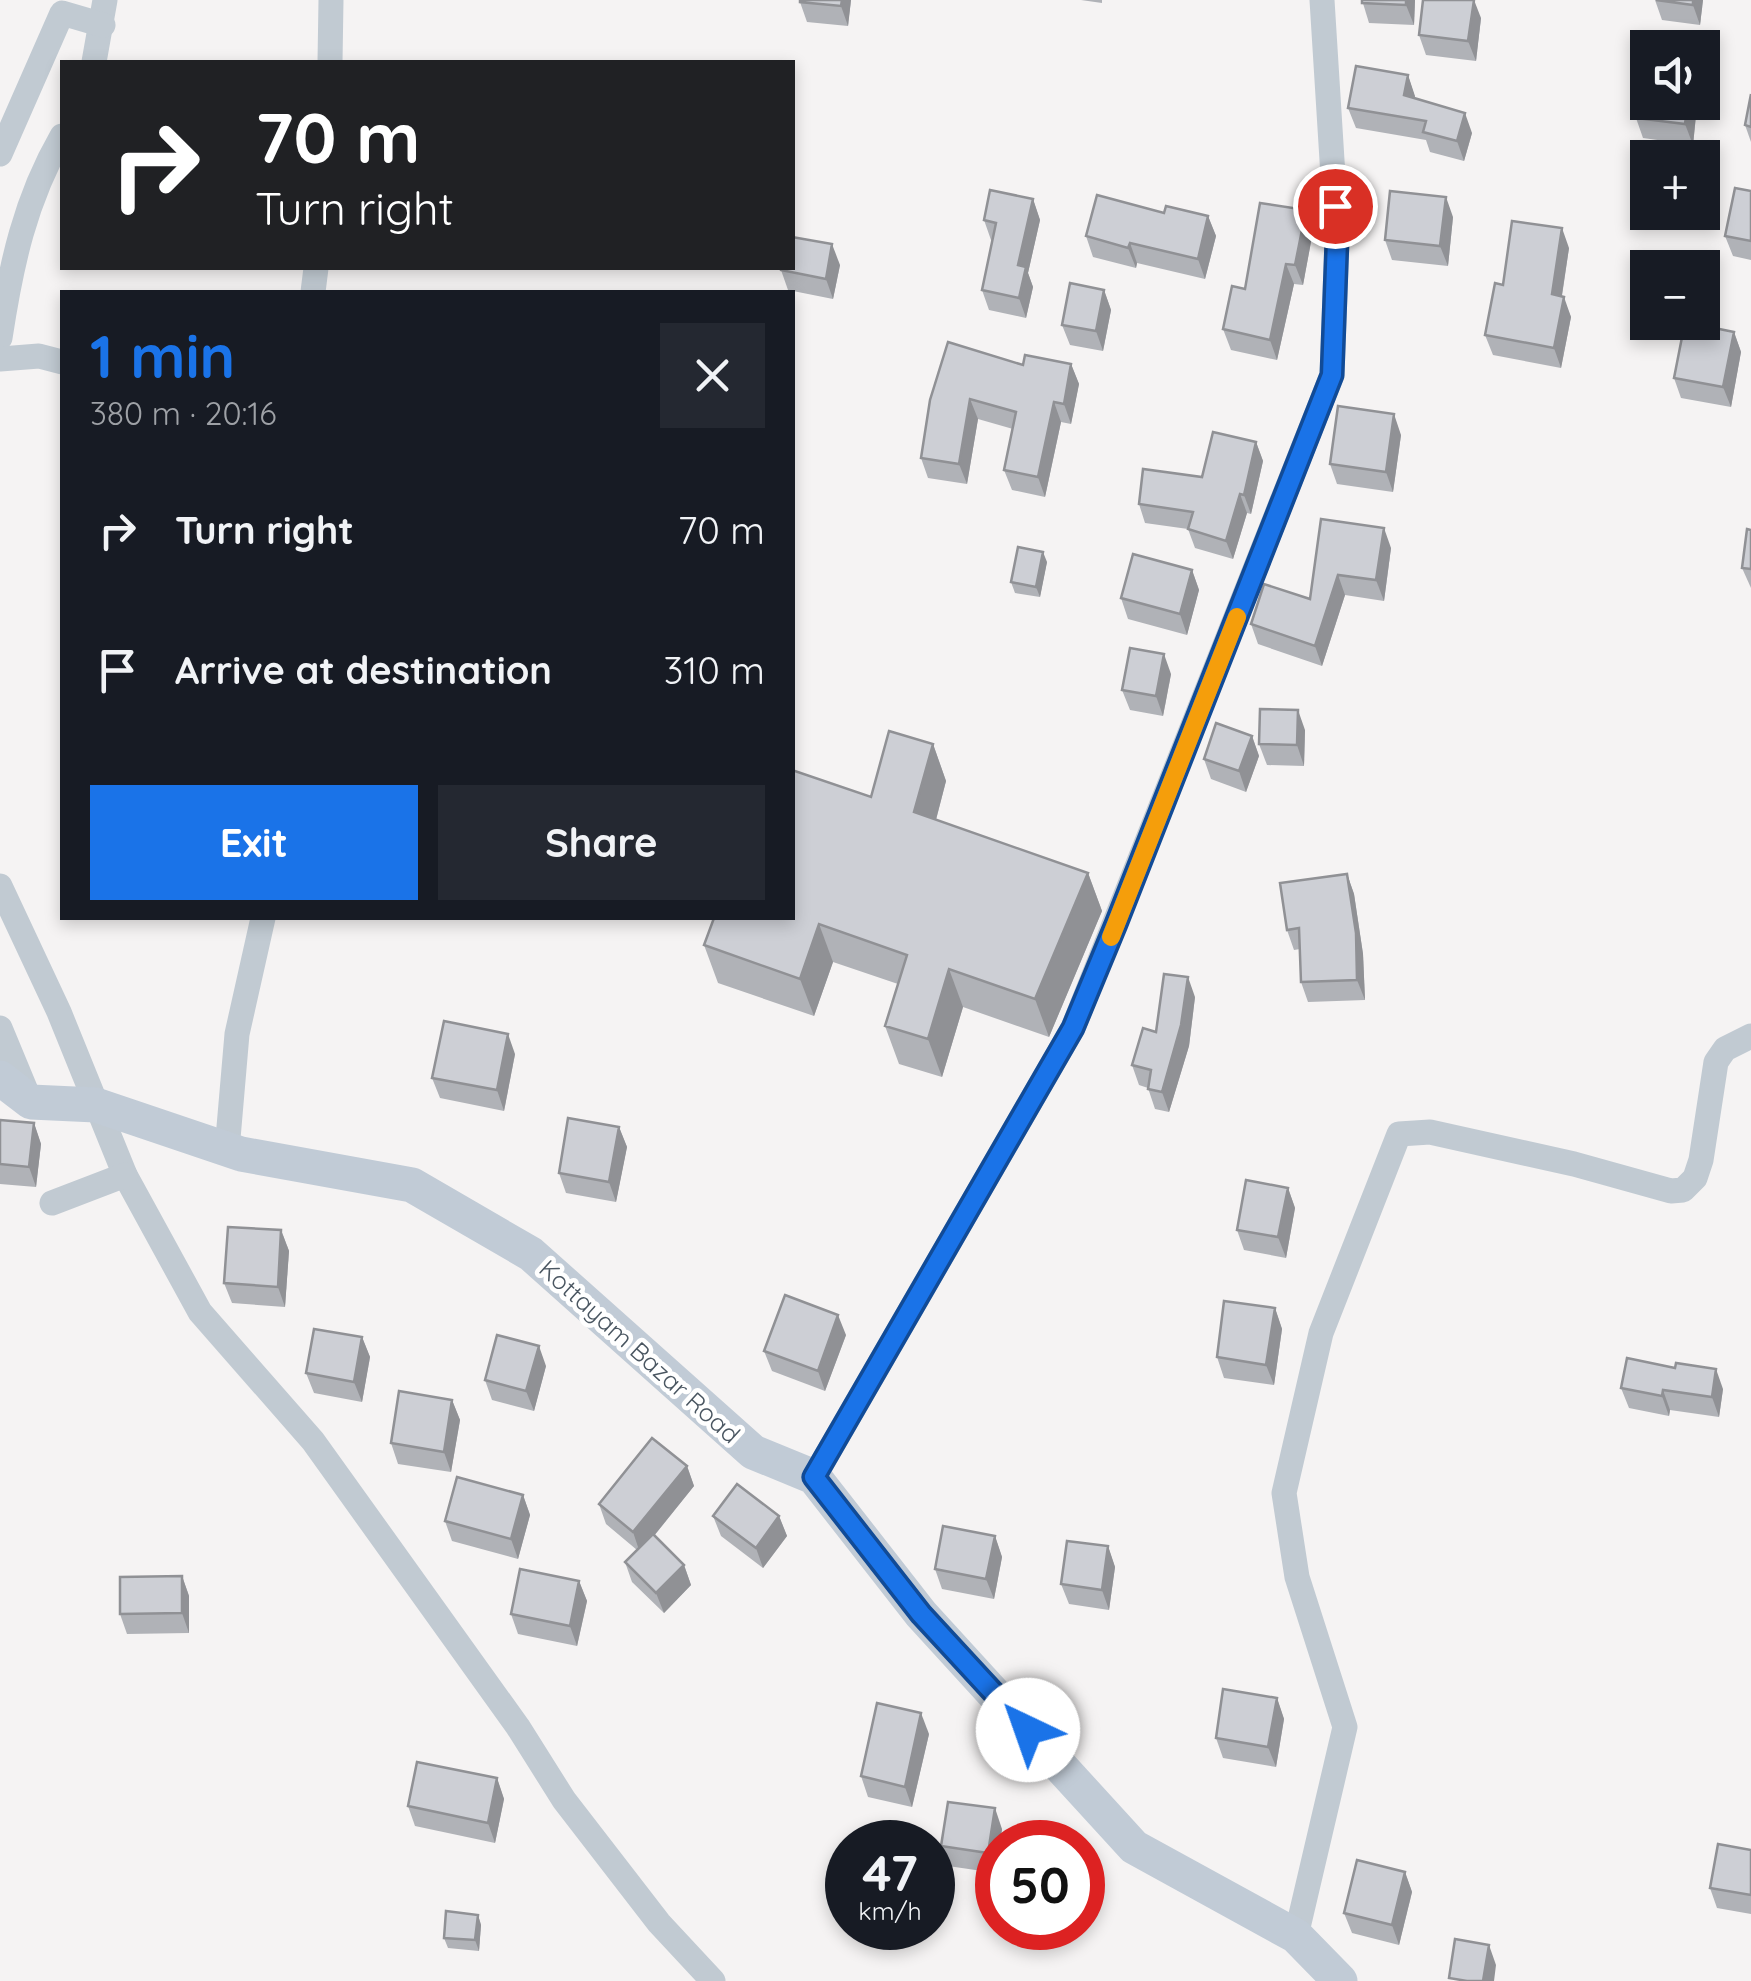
<!DOCTYPE html>
<meta charset="utf-8">
<style>
body{margin:0;font-family:Quicksand,sans-serif;background:#242831;color:#f1f3f6;height:100vh;display:flex;flex-direction:column;font-size:38px;white-space:nowrap}
*{box-sizing:border-box;margin:0}
p{font-size:32px;color:#9ea1a6}
.icon{flex:none;width:55px;height:55px;fill:none;stroke:currentColor;stroke-width:2;stroke-linecap:round;stroke-linejoin:round}
.map{position:relative;flex:1;overflow:hidden}
.panel{position:absolute;left:60px;top:290px;width:735px;height:630px;display:flex;flex-direction:column;background:#171b24;border-radius:0px;box-shadow:0 5px 15px #0003}
.panel>*{flex:none}
.guide{position:absolute;left:60px;top:60px;width:735px;height:210px;border-radius:0px;box-shadow:0 5px 15px #0003;background:#202124;color:#fff;overflow:hidden}
.buttons{position:absolute;left:1630px;top:30px;display:grid;gap:20px}
.buttons a{display:grid;place-items:center;width:90px;height:90px;border-radius:0px;background:#171b24;box-shadow:0 5px 15px #0003;font-size:50px}
.speed{position:absolute;left:825px;top:1820px;display:flex;gap:20px;font-size:50px;font-weight:700;text-align:center}
.speed>*{display:grid;place-content:center;width:130px;height:130px;border-radius:50%;background:#171b24;box-shadow:0 5px 15px #0003;line-height:1}
.speed small{font-size:25px;font-weight:400}
.speed .limit{border:15px solid #d22;background:#fff;color:#111}
.pin{position:absolute;display:grid;place-items:center;width:85px;height:85px;color:#fff;margin:-42px;border:5px solid #fff;border-radius:50%;box-shadow:0 2px 10px #0007}
.me{position:absolute;width:110px;margin:-55px;rotate:318deg;stroke-linejoin:round;filter:drop-shadow(0 0 8px #0008)}
.turn{display:flex;align-items:center;gap:35px;height:210px;padding:0 30px;font-size:45px}
.turn .icon{width:130px;height:130px;stroke-width:2.5}
.turn b{display:block;font-size:70px;line-height:85px}
.round{display:grid;place-items:center;flex:none;width:105px;height:105px;border-radius:0px;background:#242831}
.headline{display:flex;align-items:center;justify-content:space-between;height:170px;padding:0 30px}
h1{font-size:60px;font-weight:800;line-height:75px;color:#1a73e8}
.button{display:flex;gap:20px;margin-top:auto;padding:20px 30px}
.button a{flex:1;height:115px;border-radius:0px;background:#1a73e8;color:#fff;font-size:40px;font-weight:800;line-height:115px;text-align:center}
.button a+a{background:#242831;color:#f1f3f6}
ul{padding:0;list-style:none}
li{display:flex;align-items:center;gap:30px;height:140px;padding:0 30px}
li div{flex:1}
li b{display:block;font-size:38px}
li em{font-style:normal}
.map>svg:first-child{display:block}
.lines{fill:none;stroke-linecap:round;stroke-linejoin:round}
.minor{stroke:#c1cad2;stroke-width:25}
.secondary{stroke:#c1cbd6;stroke-width:35}
.wall{fill:#b0b2b7}
.shaded-wall{fill:#909195}
.building{fill:#cdcfd5;stroke:#909195;stroke-width:2.5}
.route-casing{stroke:#114b97;stroke-width:25}
.route{stroke:#1a73e8;stroke-width:18}
.slow{stroke:#f59e0b;stroke-width:18}
.labels{text-anchor:middle;dominant-baseline:central;stroke-width:9;stroke-linejoin:round;paint-order:stroke}
.street-label{font-size:25px;fill:#4a5661;stroke:#fff}
</style>
<div class="map">
<svg width="1751" height="1981" viewBox="0 0 1751 1981">
<rect width="100%" height="100%" fill="#f5f3f3"/>
<g class="lines">
<g class="minor">
<polyline points="94,62 105,0"/>
<polyline points="330,62 331,0"/>
<polyline points="0,154 62,13 103,25"/>
<polyline points="313,292 316,268"/>
<path d="M 0,338 C 11,265 25,200 62,136"/>
<polyline points="0,359 39,356 62,362"/>
<polyline points="0,886 59,1012 125,1175 200,1312 313,1441 518,1727 564,1800 659,1923 713,1981"/>
<polyline points="0,1028 29,1098"/>
<polyline points="227,1150 237,1034 263,918"/>
<polyline points="52,1203 125,1175"/>
<polyline points="814,1477 1073,1028 1332,375 1337,240 1322,0"/>
<polyline points="1296,1936 1345,1727 1297,1577 1284,1493 1321,1333 1399,1134 1430,1132 1574,1164 1671,1191 1683,1190 1695,1178 1701,1160 1716,1062 1725,1049 1751,1036"/>
</g>
<polyline class="secondary" points="0,1078 31,1102 96,1105 241,1154 412,1185 531,1254 753,1452 814,1477 921,1614 1134,1847 1296,1936 1340,1981"/>
</g>
<g class="wall">
<polygon points="851,0 848,26 807,22 800,2"/>
<polygon points="1081,0 1102,0 1102,3"/>
<polygon points="1362,0 1415,0 1414,25 1369,23"/>
<polygon points="1655,0 1703,0 1700,25 1662,20"/>
<polygon points="1481,18 1476,61 1426,55 1419,35"/>
<polygon points="1408,75 1415,98 1472,133 1464,161 1430,152 1426,140 1356,128 1348,108"/>
<polygon points="1751,94 1751,142 1745,125"/>
<polygon points="1696,115 1693,145 1643,138 1636,118"/>
<polygon points="1751,191 1751,260 1733,256 1725,236"/>
<polygon points="1033,199 1040,220 1028,273 1033,287 1026,318 989,310 982,290 992,241 991,240 984,220"/>
<polygon points="1306,210 1313,231 1303,285 1294,284 1277,360 1231,350 1223,329 1245,289"/>
<polygon points="1208,216 1216,236 1205,279 1137,263 1136,268 1093,257 1086,236"/>
<polygon points="1453,217 1448,266 1392,260 1385,240"/>
<polygon points="1569,248 1562,296 1571,317 1561,368 1493,355 1485,335 1503,285"/>
<polygon points="840,265 833,299 788,290 781,270"/>
<polygon points="1104,290 1111,310 1103,351 1070,345 1062,325"/>
<polygon points="1734,332 1741,352 1731,407 1681,398 1674,378"/>
<polygon points="1071,364 1079,384 1071,424 1061,422 1045,497 1012,490 1004,470 1013,429 978,419 967,484 928,478 921,458 930,400 1023,365"/>
<polygon points="1401,435 1393,492 1337,484 1330,464"/>
<polygon points="1256,442 1263,461 1251,514 1247,513 1233,559 1195,548 1188,529 1145,523 1139,504 1202,477"/>
<polygon points="1321,519 1391,548 1384,601 1345,595 1322,666 1258,644 1251,624 1310,599"/>
<polygon points="1751,530 1751,588 1742,568"/>
<polygon points="1047,562 1040,597 1015,593 1011,582"/>
<polygon points="1192,570 1199,590 1187,635 1128,619 1121,598"/>
<polygon points="1171,674 1163,716 1130,710 1122,690"/>
<polygon points="1305,730 1304,766 1267,765 1259,744"/>
<polygon points="1252,736 1259,756 1246,792 1211,779 1204,759"/>
<polygon points="933,744 946,781 936,820 1088,873 1102,911 1049,1037 963,1007 942,1077 899,1064 885,1026 898,984 833,962 814,1016 718,983 704,945"/>
<polygon points="1347,874 1354,894 1363,954 1365,1000 1308,1002 1301,982 1300,949 1294,950 1287,930"/>
<polygon points="1195,997 1189,1046 1169,1112 1155,1109 1148,1088 1139,1085 1132,1065 1156,1032"/>
<polygon points="515,1054 504,1111 440,1098 432,1078"/>
<polygon points="0,1120 34,1123 41,1144 36,1187 0,1184"/>
<polygon points="619,1127 627,1147 616,1202 566,1193 559,1173"/>
<polygon points="1288,1188 1295,1208 1286,1258 1244,1250 1237,1230"/>
<polygon points="281,1230 289,1251 285,1307 232,1303 224,1283"/>
<polygon points="1275,1308 1282,1329 1274,1385 1224,1378 1217,1357"/>
<polygon points="846,1335 825,1391 772,1371 764,1351"/>
<polygon points="362,1337 370,1357 362,1402 314,1393 306,1373"/>
<polygon points="546,1366 534,1411 492,1400 485,1380"/>
<polygon points="1621,1388 1723,1389 1719,1417 1670,1410 1669,1416 1629,1408"/>
<polygon points="452,1400 460,1420 451,1472 398,1464 391,1443"/>
<polygon points="687,1466 694,1486 654,1536 684,1565 691,1585 664,1613 632,1582 625,1562 637,1550 606,1524 599,1504"/>
<polygon points="523,1495 530,1515 518,1559 452,1541 445,1521"/>
<polygon points="713,1516 779,1516 787,1536 763,1568 721,1536"/>
<polygon points="995,1536 1002,1557 994,1599 942,1589 935,1569"/>
<polygon points="1108,1546 1115,1567 1109,1610 1069,1604 1061,1584"/>
<polygon points="182,1576 189,1596 189,1633 127,1634 120,1614"/>
<polygon points="579,1581 587,1601 577,1646 518,1634 511,1614"/>
<polygon points="1277,1698 1284,1719 1276,1767 1223,1758 1216,1738"/>
<polygon points="929,1734 912,1807 868,1797 861,1776"/>
<polygon points="497,1778 504,1799 495,1843 415,1826 408,1806"/>
<polygon points="1002,1829 1000,1842 998,1842 996,1873 948,1866 941,1846"/>
<polygon points="1751,1850 1751,1914 1717,1908 1710,1888"/>
<polygon points="1405,1872 1412,1892 1399,1945 1352,1933 1344,1913"/>
<polygon points="478,1915 481,1925 479,1951 448,1948 444,1938"/>
</g>
<g class="shaded-wall">
<polygon points="842,0 851,0 848,26 841,6"/>
<polygon points="1406,0 1415,0 1414,25 1406,5"/>
<polygon points="1474,0 1481,18 1476,61 1468,41"/>
<polygon points="1693,0 1703,0 1700,25 1693,5"/>
<polygon points="1408,75 1415,96 1411,115 1404,95"/>
<polygon points="1688,102 1692,102 1696,115 1693,145 1685,124"/>
<polygon points="1465,113 1472,133 1464,161 1457,141"/>
<polygon points="1446,197 1453,217 1448,266 1440,246"/>
<polygon points="1033,199 1040,220 1028,273 1033,287 1026,318 1019,298 1018,265"/>
<polygon points="1306,210 1313,231 1303,285 1295,265"/>
<polygon points="1208,216 1216,236 1205,279 1198,259"/>
<polygon points="1562,228 1569,248 1559,314 1552,294"/>
<polygon points="1130,243 1137,263 1136,268 1128,248"/>
<polygon points="832,244 840,265 833,299 826,279"/>
<polygon points="1286,264 1294,284 1277,360 1270,340"/>
<polygon points="1104,290 1111,310 1103,351 1096,331"/>
<polygon points="1564,297 1571,317 1561,368 1554,348"/>
<polygon points="1734,332 1741,352 1731,407 1723,387"/>
<polygon points="1071,364 1079,384 1071,424 1064,404"/>
<polygon points="970,399 978,419 967,484 959,464"/>
<polygon points="1054,402 1061,422 1045,497 1038,477"/>
<polygon points="1394,414 1401,435 1393,492 1386,472"/>
<polygon points="1256,442 1263,461 1251,514 1244,495"/>
<polygon points="1240,494 1247,513 1233,559 1226,541"/>
<polygon points="1384,528 1391,548 1384,601 1376,580"/>
<polygon points="1043,552 1047,562 1040,597 1036,587"/>
<polygon points="1192,570 1199,590 1187,635 1180,614"/>
<polygon points="1338,575 1345,595 1322,666 1315,646"/>
<polygon points="1164,654 1171,674 1163,716 1156,696"/>
<polygon points="1298,710 1305,730 1304,766 1297,745"/>
<polygon points="1252,736 1259,756 1246,792 1239,771"/>
<polygon points="933,744 946,781 928,850 914,812"/>
<polygon points="1088,873 1102,911 1049,1037 1035,999"/>
<polygon points="1347,874 1354,894 1363,954 1365,1000 1357,980"/>
<polygon points="819,924 833,962 814,1016 800,979"/>
<polygon points="949,969 963,1007 942,1077 928,1039"/>
<polygon points="1188,977 1195,997 1189,1046 1169,1112 1162,1092"/>
<polygon points="508,1034 515,1054 504,1111 497,1090"/>
<polygon points="34,1123 41,1144 36,1187 29,1167"/>
<polygon points="619,1127 627,1147 616,1202 609,1182"/>
<polygon points="1288,1188 1295,1208 1286,1258 1278,1237"/>
<polygon points="281,1230 289,1251 285,1307 278,1287"/>
<polygon points="1275,1308 1282,1329 1274,1385 1266,1365"/>
<polygon points="838,1315 846,1335 825,1391 818,1371"/>
<polygon points="362,1337 370,1357 362,1402 354,1382"/>
<polygon points="539,1346 546,1366 534,1411 526,1391"/>
<polygon points="1716,1369 1723,1389 1719,1417 1712,1397"/>
<polygon points="1663,1390 1670,1410 1669,1416 1662,1396"/>
<polygon points="452,1400 460,1420 451,1472 444,1452"/>
<polygon points="687,1466 694,1486 640,1553 633,1532"/>
<polygon points="523,1495 530,1515 518,1559 511,1539"/>
<polygon points="779,1516 787,1536 763,1568 756,1548"/>
<polygon points="995,1536 1002,1557 994,1599 986,1579"/>
<polygon points="1108,1546 1115,1567 1109,1610 1102,1590"/>
<polygon points="684,1565 691,1585 664,1613 656,1593"/>
<polygon points="182,1576 189,1596 189,1633 182,1613"/>
<polygon points="579,1581 587,1601 577,1646 570,1626"/>
<polygon points="1277,1698 1284,1719 1276,1767 1268,1747"/>
<polygon points="921,1713 929,1734 912,1807 905,1787"/>
<polygon points="497,1778 504,1799 495,1843 488,1823"/>
<polygon points="995,1808 1002,1829 1000,1842 998,1842 996,1873 988,1853"/>
<polygon points="1405,1872 1412,1892 1399,1945 1392,1925"/>
<polygon points="478,1915 481,1925 479,1951 475,1940"/>
<polygon points="1489,1945 1496,1965 1494,1981 1483,1981"/>
</g>
<g class="building">
<polygon points="800,0 842,0 841,6 800,2"/>
<polygon points="1362,0 1406,0 1406,5 1362,3"/>
<polygon points="1423,0 1474,0 1468,41 1419,35"/>
<polygon points="1656,0 1693,0 1693,5"/>
<polygon points="1356,66 1408,75 1404,95 1465,113 1457,141 1423,132 1426,121 1348,108"/>
<polygon points="1640,89 1648,90 1648,102 1688,102 1685,124 1636,118"/>
<polygon points="1751,94 1751,127 1745,125"/>
<polygon points="1735,188 1751,191 1751,241 1725,236"/>
<polygon points="990,190 1033,199 1018,265 1026,267 1019,298 982,290 996,223 984,220"/>
<polygon points="1390,191 1446,197 1440,246 1385,240"/>
<polygon points="1097,195 1164,213 1166,206 1208,216 1198,259 1130,243 1128,248 1086,236"/>
<polygon points="1260,203 1306,210 1295,265 1286,264 1270,340 1223,329 1232,286 1245,289"/>
<polygon points="1512,221 1562,228 1552,294 1564,297 1554,348 1485,335 1495,283 1503,285"/>
<polygon points="792,237 832,244 826,279 781,270 781,268 792,268"/>
<polygon points="1070,283 1104,290 1096,331 1062,325"/>
<polygon points="1685,322 1734,332 1723,387 1674,378"/>
<polygon points="948,342 1023,365 1025,355 1071,364 1064,404 1054,402 1038,477 1004,470 1016,412 970,399 959,464 921,458 930,400"/>
<polygon points="1338,406 1394,414 1386,472 1330,464"/>
<polygon points="1213,432 1256,442 1244,495 1240,494 1226,541 1188,529 1193,512 1139,504 1143,469 1202,477"/>
<polygon points="1321,519 1384,528 1376,580 1338,575 1315,646 1251,624 1264,584 1310,599"/>
<polygon points="1747,529 1751,530 1751,569 1742,568"/>
<polygon points="1018,547 1043,552 1036,587 1011,582"/>
<polygon points="1133,554 1192,570 1180,614 1121,598"/>
<polygon points="1130,648 1164,654 1156,696 1122,690"/>
<polygon points="1260,709 1298,710 1297,745 1259,744"/>
<polygon points="1216,723 1252,736 1239,771 1204,759"/>
<polygon points="889,731 933,744 914,812 1088,873 1035,999 949,969 928,1039 885,1026 907,955 819,924 800,979 704,945 714,918 792,918 792,770 871,797"/>
<polygon points="1347,874 1356,933 1357,980 1301,982 1299,928 1287,930 1280,883"/>
<polygon points="1164,974 1188,977 1181,1025 1162,1092 1148,1089 1151,1070 1132,1065 1143,1028 1156,1032"/>
<polygon points="444,1021 508,1034 497,1090 432,1078"/>
<polygon points="568,1118 619,1127 609,1182 559,1173"/>
<polygon points="0,1120 34,1123 29,1167 0,1164"/>
<polygon points="1246,1180 1288,1188 1278,1237 1237,1230"/>
<polygon points="228,1227 281,1230 278,1287 224,1283"/>
<polygon points="785,1295 838,1315 818,1371 764,1351"/>
<polygon points="1224,1301 1275,1308 1266,1365 1217,1357"/>
<polygon points="314,1329 362,1337 354,1382 306,1373"/>
<polygon points="497,1335 539,1346 526,1391 485,1380"/>
<polygon points="1627,1358 1675,1368 1676,1363 1716,1369 1712,1397 1663,1390 1662,1396 1621,1388"/>
<polygon points="399,1391 452,1400 444,1452 391,1443"/>
<polygon points="652,1438 687,1466 633,1532 599,1504"/>
<polygon points="457,1477 523,1495 511,1539 445,1521"/>
<polygon points="737,1484 779,1516 756,1548 713,1516"/>
<polygon points="943,1526 995,1536 986,1579 935,1569"/>
<polygon points="653,1534 684,1565 656,1593 625,1562"/>
<polygon points="1067,1541 1108,1546 1102,1590 1061,1584"/>
<polygon points="520,1569 579,1581 570,1626 511,1614"/>
<polygon points="182,1576 182,1613 120,1614 120,1577"/>
<polygon points="1223,1689 1277,1698 1268,1747 1216,1738"/>
<polygon points="877,1703 921,1713 905,1787 861,1776"/>
<polygon points="417,1762 497,1778 488,1823 408,1806"/>
<polygon points="948,1802 995,1808 988,1853 941,1846"/>
<polygon points="1718,1844 1751,1850 1751,1895 1710,1888"/>
<polygon points="1357,1860 1405,1872 1392,1925 1344,1913"/>
<polygon points="446,1911 478,1915 475,1940 444,1938"/>
<polygon points="1455,1939 1489,1945 1483,1981 1467,1981 1449,1978"/>
</g>
<g class="lines">
<g class="route-casing">
<polyline id="route" points="1028,1730 921,1614 814,1477 1073,1028 1116,924 1332,375 1337,240 1335,206"/>
</g>
<use href="#route" class="route"/>
<polyline class="slow" points="1111,937 1237,617"/>
</g>
<g class="labels">
<g class="street-label">
<text transform="translate(640 1351) rotate(42)">Kottayam Bazar Road</text>
</g>
</g>
</svg>
<div class="buttons">
<a><svg class="icon" aria-label="sound" viewBox="0 0 24 24"><path d="M4 9h4l5-4v14l-5-4H4zM17 9q2 3 0 6"/></svg></a>
<a>+</a>
<a>−</a>
</div>
<div class="speed"><div>47<small>km/h</small></div><div class="limit">50</div></div>
<div class="pin" style="left:1335px;top:206px;background:#d93025"><svg class="icon" aria-label="arrive" viewBox="0 0 24 24"><path d="M6 21V4h12l-3 4 3 4H6"/></svg></div>
<svg class="me" style="left:1028px;top:1730px" viewBox="-20 -20 40 40"><circle r="19" fill="#fff"/><path d="M0-13L10 11 0 6-10 11z" fill="#1a73e8"/></svg>
<div class="guide">
<div class="turn"><svg class="icon" aria-label="right" viewBox="0 0 24 24"><path d="M7 20v-9h11M14 6l5 5-5 5"/></svg><div><b>70 m</b>Turn right</div></div>
</div>
<section class="panel">
<div class="headline"><div><h1>1 min</h1><p>380 m · 20:16</p></div><a class="round"><svg class="icon" aria-label="close" viewBox="0 0 24 24"><path d="M6 6l12 12M18 6L6 18"/></svg></a></div>
<ul>
<li><svg class="icon" aria-label="right" viewBox="0 0 24 24"><path d="M7 20v-9h11M14 6l5 5-5 5"/></svg><div><b>Turn right</b></div><em>70 m</em></li>
<li><svg class="icon" aria-label="arrive" viewBox="0 0 24 24"><path d="M6 21V4h12l-3 4 3 4H6"/></svg><div><b>Arrive at destination</b></div><em>310 m</em></li>
</ul>
<div class="button"><a>Exit</a><a>Share</a></div>
</section>
</div>
